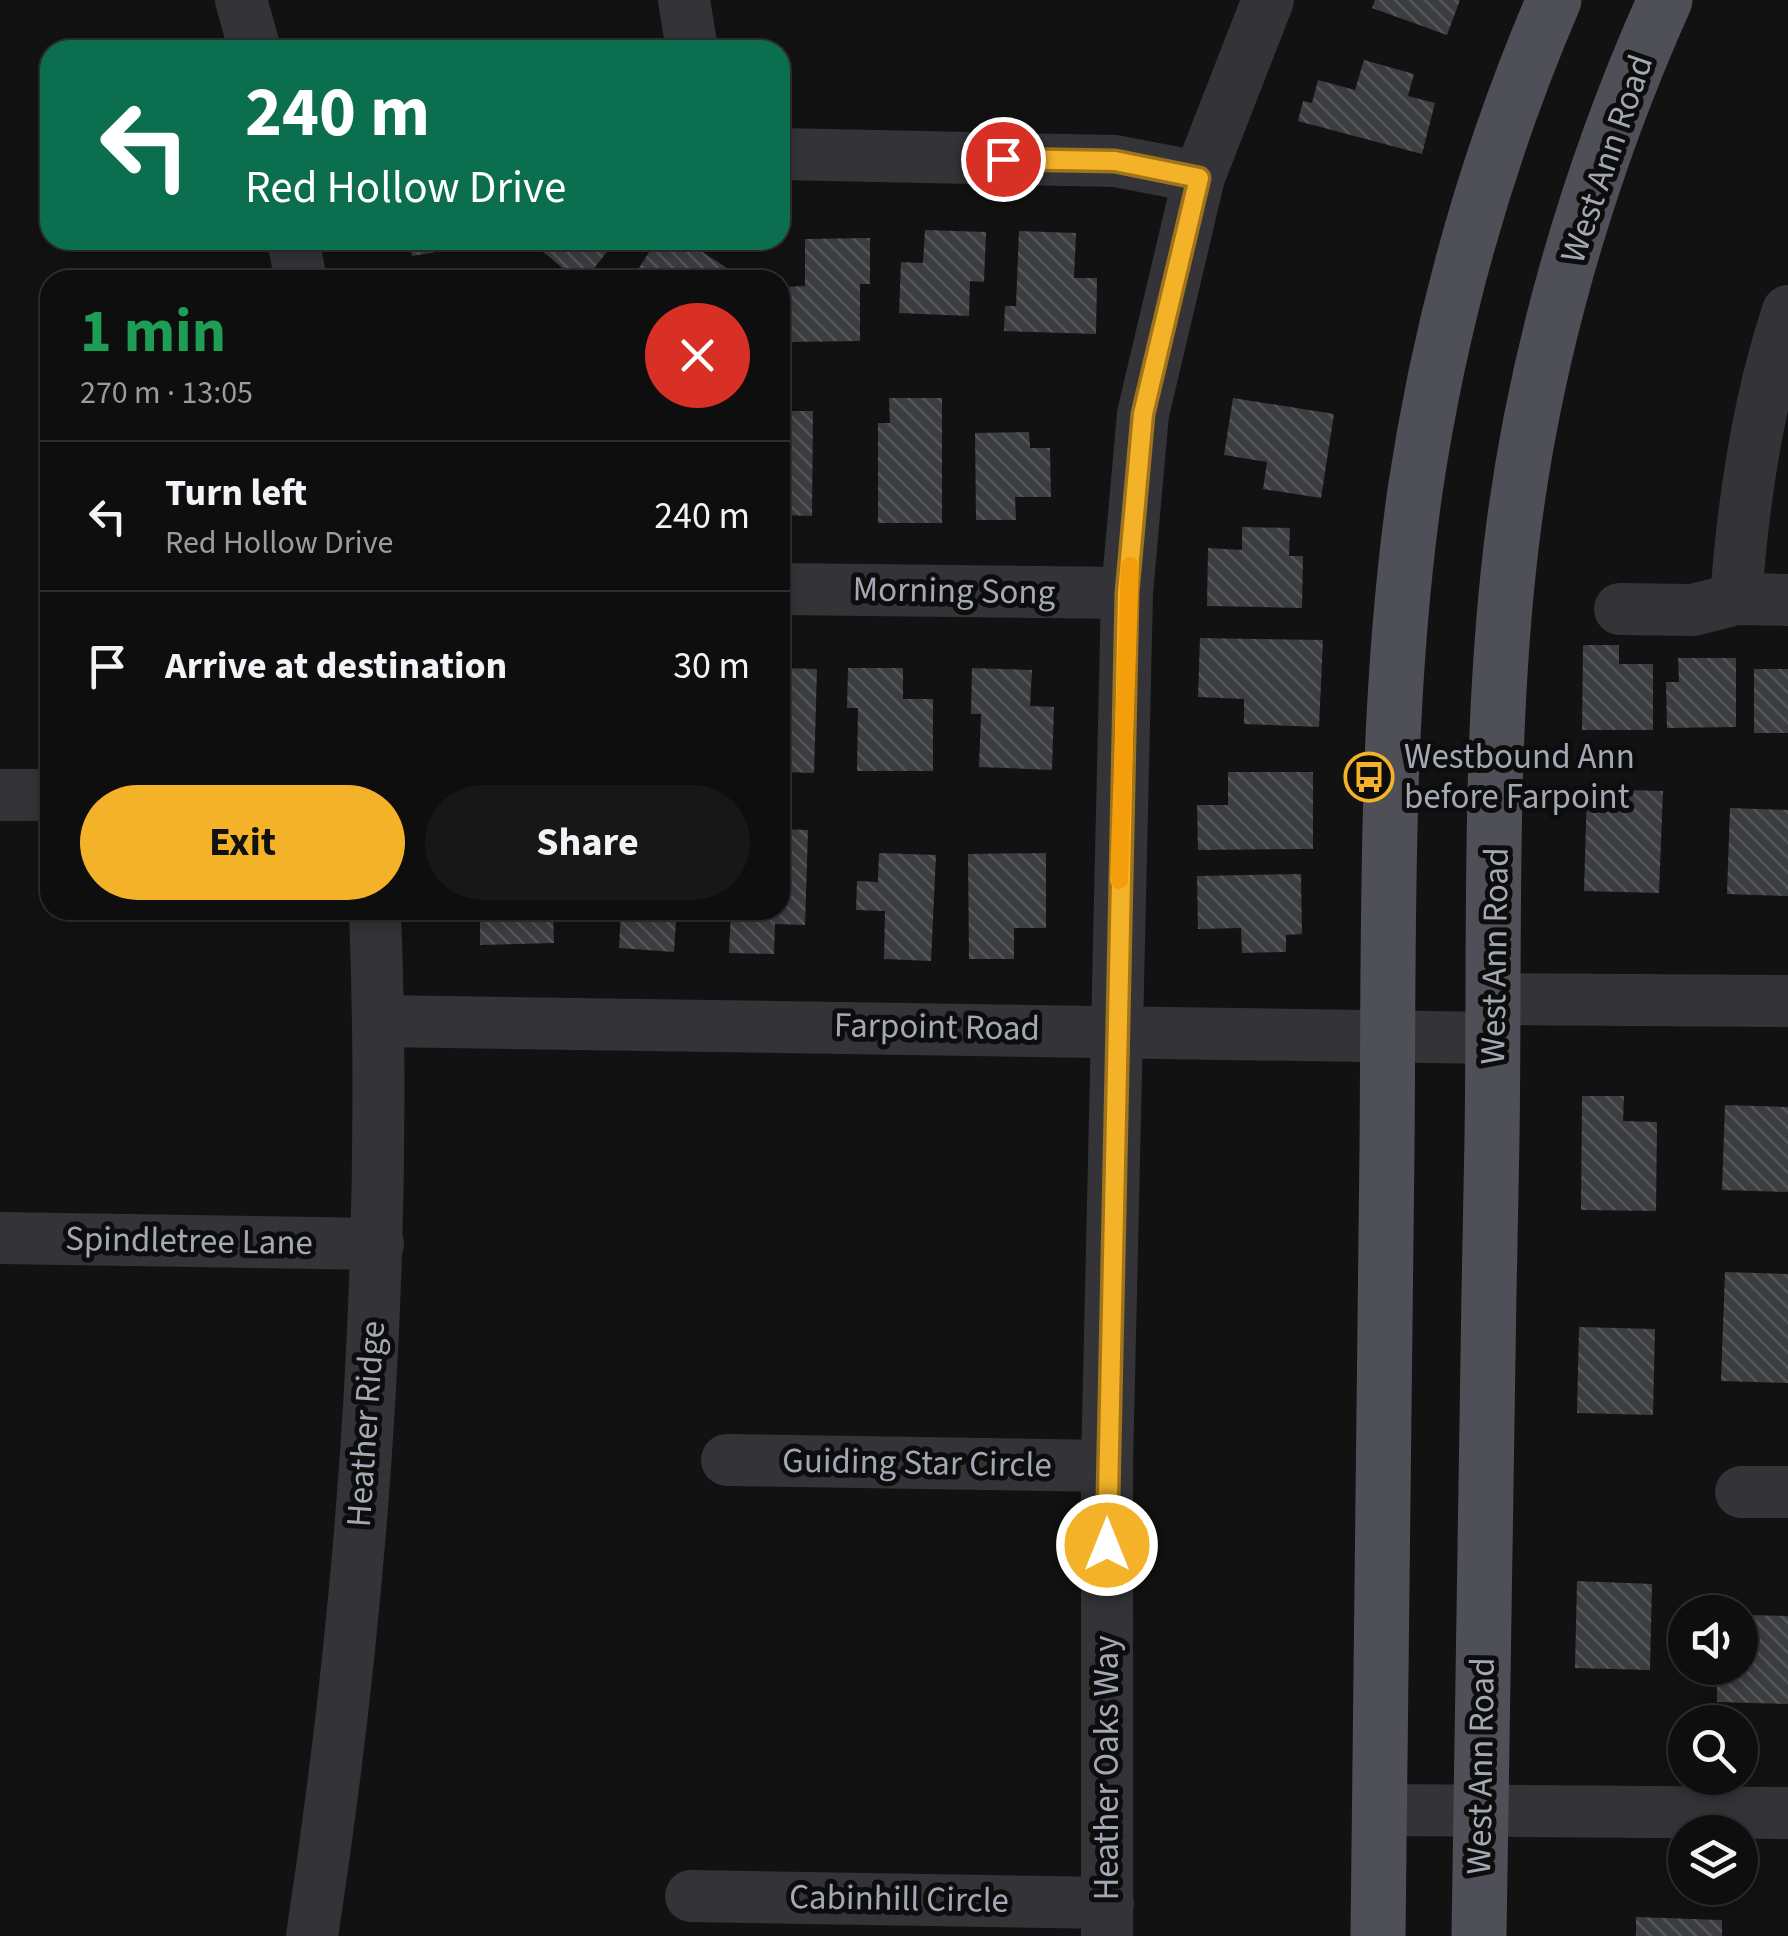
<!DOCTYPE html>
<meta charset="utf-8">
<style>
body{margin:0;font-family:"Source Sans 3",sans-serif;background:#171717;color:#f1f3f6;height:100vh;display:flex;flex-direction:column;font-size:38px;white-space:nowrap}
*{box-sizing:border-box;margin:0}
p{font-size:32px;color:#9b9c9e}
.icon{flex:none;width:55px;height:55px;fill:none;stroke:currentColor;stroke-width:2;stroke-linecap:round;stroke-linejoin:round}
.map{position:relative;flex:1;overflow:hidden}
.sheet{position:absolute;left:40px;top:270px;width:750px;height:650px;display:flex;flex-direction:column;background:#0e0e0e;border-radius:30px;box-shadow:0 5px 15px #0003,0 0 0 2px #2e2e2e}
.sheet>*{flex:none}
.banner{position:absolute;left:40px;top:40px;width:750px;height:210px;border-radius:30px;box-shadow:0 5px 15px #0003,0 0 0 2px #2e2e2e;background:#0b6e4f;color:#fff;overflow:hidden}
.controls{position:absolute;left:1668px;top:1595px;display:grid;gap:20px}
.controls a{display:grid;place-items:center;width:90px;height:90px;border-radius:50%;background:#0e0e0e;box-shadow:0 5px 15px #0003,0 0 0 2px #2e2e2e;font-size:50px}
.pin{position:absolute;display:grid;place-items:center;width:85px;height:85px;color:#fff;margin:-42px;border:5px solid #fff;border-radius:50%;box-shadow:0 2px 10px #0007}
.me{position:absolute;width:110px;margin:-55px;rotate:0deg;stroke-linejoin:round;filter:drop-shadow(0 0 8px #0008)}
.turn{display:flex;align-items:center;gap:35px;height:210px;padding:0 40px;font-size:45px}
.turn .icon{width:130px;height:130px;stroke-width:2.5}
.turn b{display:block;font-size:70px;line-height:85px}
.round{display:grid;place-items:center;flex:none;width:105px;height:105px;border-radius:52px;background:#171717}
.head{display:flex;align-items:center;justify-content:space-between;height:170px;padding:0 40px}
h1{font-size:60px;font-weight:700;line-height:75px;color:#1e9e55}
.cta{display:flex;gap:20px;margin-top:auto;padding:20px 40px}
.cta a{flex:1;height:115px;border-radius:60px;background:#f4b229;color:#111;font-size:40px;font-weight:700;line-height:115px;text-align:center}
.cta a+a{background:#171717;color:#f1f3f6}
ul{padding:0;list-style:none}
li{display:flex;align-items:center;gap:30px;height:150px;padding:0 40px;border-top:2px solid #2e2e2e}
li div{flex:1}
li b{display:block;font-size:38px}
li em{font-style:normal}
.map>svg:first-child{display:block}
.building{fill:url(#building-back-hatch)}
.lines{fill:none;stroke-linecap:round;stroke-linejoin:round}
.minor{stroke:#333338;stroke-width:52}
.major{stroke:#4f5057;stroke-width:55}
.route-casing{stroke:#9f741b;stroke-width:25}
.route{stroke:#f4b229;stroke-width:18}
.slow{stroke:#f59e0b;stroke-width:18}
.labels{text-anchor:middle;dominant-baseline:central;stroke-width:10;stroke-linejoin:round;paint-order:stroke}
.street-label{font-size:35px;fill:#a3a8b4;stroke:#0d0d0e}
.poi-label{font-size:35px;fill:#a3a8b4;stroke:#0d0d0e;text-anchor:start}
</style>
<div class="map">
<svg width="1788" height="1936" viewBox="0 0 1788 1936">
<defs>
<pattern id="building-back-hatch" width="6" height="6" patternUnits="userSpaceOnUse" patternTransform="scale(2.5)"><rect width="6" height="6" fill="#3c3d40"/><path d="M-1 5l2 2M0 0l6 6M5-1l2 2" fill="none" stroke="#555659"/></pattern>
</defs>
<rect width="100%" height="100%" fill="#121213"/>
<g class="building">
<polygon points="1375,0 1460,0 1447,35 1372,8"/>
<polygon points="1364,60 1414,74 1408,96 1435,103 1422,154 1298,121 1303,101 1312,103 1318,80 1355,90"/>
<polygon points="925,230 986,232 984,282 970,281 969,316 899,313 901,262 923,263"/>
<polygon points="1019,231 1076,233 1074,278 1097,278 1096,334 1004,331 1005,306 1016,306"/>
<polygon points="870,238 870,284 860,284 860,341 785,342 785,287 805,286 805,239"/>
<polygon points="409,240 464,240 465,247 412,256"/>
<polygon points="529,240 616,240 585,280 577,280"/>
<polygon points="657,240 684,240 727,268 719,280 631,280"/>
<polygon points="889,398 942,398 942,523 878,523 878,423 890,423"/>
<polygon points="1233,398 1334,414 1321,498 1263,489 1267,462 1224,455"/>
<polygon points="780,411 813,411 812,516 780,515"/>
<polygon points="1029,432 1030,448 1050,448 1051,497 1015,497 1016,520 976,520 975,433"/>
<polygon points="1242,527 1290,528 1289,556 1303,556 1302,608 1207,606 1208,548 1242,550"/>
<polygon points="1200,638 1323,640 1319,727 1244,724 1244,699 1198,697"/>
<polygon points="1583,645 1619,645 1619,664 1653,664 1653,730 1582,730"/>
<polygon points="1678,658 1736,658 1736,727 1667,728 1666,682 1679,682"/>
<polygon points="780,668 817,669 814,773 780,772"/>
<polygon points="848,668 903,668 903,699 933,699 933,771 857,771 858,708 847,708"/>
<polygon points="972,668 1032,670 1030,706 1054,707 1052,770 979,767 981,714 971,714"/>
<rect x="1754" y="669" width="34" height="64"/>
<polygon points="1228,772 1313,772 1313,849 1198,850 1197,805 1228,805"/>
<polygon points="1587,789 1663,791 1659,893 1584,891"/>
<polygon points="1730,808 1788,810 1788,896 1727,894"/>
<polygon points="780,829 808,830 805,925 775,924 774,954 729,953 731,910 780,910"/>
<polygon points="879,853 936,855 931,961 884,959 885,911 856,910 857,881 878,882"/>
<polygon points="1046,853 1046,928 1014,928 1014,959 969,959 968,854"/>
<polygon points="1301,874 1302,934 1286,935 1286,952 1242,953 1241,928 1198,929 1197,876"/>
<polygon points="448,910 553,910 554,943 480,945 480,916 448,917"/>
<polygon points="621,910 698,910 698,922 676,921 674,952 619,948"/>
<polygon points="1582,1096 1624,1096 1623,1121 1657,1122 1656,1211 1581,1210"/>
<polygon points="1725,1105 1788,1107 1788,1192 1722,1190"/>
<polygon points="1725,1272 1788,1274 1788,1383 1721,1381"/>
<polygon points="1579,1327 1655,1329 1653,1415 1577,1413"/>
<polygon points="1577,1581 1652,1584 1650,1670 1575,1668"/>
<polygon points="1740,1615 1788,1616 1788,1704 1717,1702 1717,1668 1740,1668"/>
<polygon points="1636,1917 1722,1920 1722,1936 1636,1936"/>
</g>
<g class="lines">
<g class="minor">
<polyline points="241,0 255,50"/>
<polyline points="684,0 692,50"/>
<polyline points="780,154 1115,161 1199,177"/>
<polyline points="293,240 301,280"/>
<polyline points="780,589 1127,593"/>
<path d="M 1736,599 C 1743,501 1757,404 1788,311"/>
<polyline points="1620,609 1693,610 1736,599 1788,600"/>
<polyline points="0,795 50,795"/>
<polyline points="1494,999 1788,1001"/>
<polyline points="380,1021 1493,1038"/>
<polyline points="0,1238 378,1244"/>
<polyline points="727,1460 1107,1466"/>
<polyline points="1741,1492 1788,1492"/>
<polyline points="1379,1810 1788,1813"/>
<polyline points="691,1896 1108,1903"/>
<path d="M 312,1936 C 364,1597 388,1253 375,910"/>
<polyline points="1107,1936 1107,1466 1127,593 1143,414 1199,177 1268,0"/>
</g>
<g class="major">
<path d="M 1378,1936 C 1381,1674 1384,1411 1387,1149 C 1389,931 1384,707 1415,491 C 1440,323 1487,156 1554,0"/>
<path d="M 1479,1936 C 1481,1670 1487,1404 1492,1138 C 1495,943 1488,742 1511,548 C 1533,360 1588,172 1665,0"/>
</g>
</g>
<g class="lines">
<g class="route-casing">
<polyline id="route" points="1003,159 1115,161 1199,178 1143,414 1127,593 1107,1545"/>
</g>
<use href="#route" class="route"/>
<polyline class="slow" points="1119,880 1130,566"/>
</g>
<defs>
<g id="bus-ring" transform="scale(2.5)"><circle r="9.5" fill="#0d0d0e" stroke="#f4b229" stroke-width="1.5"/><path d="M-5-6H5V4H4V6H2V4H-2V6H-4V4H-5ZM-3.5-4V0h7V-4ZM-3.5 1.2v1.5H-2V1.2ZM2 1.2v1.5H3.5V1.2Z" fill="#f4b229"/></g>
</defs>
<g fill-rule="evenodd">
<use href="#bus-ring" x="1369" y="777"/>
</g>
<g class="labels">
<g class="street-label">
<text transform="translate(1607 159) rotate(-71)">West Ann Road</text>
<text transform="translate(954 591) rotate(1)">Morning Song</text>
<text transform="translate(1495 956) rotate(-89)">West Ann Road</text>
<text transform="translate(937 1027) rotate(1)">Farpoint Road</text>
<text transform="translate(189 1241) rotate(1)">Spindletree Lane</text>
<text transform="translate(366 1424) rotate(-86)">Heather Ridge</text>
<text transform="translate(917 1463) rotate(1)">Guiding Star Circle</text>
<text transform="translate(1481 1766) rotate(-89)">West Ann Road</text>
<text transform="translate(1107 1768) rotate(-90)">Heather Oaks Way</text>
<text transform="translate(899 1899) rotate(1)">Cabinhill Circle</text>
</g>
<g class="poi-label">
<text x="1404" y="757">Westbound Ann<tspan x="1404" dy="40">before Farpoint</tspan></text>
</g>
</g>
</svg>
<div class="controls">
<a><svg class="icon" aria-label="sound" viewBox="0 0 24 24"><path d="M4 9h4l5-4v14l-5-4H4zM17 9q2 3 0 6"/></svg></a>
<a><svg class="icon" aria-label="search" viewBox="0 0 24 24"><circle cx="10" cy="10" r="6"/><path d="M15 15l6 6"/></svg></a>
<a><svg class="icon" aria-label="layers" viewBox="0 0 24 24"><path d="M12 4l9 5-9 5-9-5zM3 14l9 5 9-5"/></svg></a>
</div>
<div class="pin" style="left:1003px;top:159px;background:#d93025"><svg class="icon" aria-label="arrive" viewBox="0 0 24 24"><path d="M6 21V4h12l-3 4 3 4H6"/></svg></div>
<svg class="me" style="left:1107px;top:1545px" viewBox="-20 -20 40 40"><circle r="17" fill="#f4b229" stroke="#fff" stroke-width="3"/><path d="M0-11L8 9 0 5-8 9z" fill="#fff"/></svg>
<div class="banner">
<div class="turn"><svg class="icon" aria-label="left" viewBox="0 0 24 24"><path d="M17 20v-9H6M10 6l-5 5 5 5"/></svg><div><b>240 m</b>Red Hollow Drive</div></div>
</div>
<section class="sheet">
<div class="head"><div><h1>1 min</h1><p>270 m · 13:05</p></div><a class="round" style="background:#d93025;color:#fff"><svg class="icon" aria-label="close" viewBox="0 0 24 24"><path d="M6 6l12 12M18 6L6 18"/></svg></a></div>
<ul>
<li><svg class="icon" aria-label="left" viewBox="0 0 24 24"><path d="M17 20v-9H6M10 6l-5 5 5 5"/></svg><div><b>Turn left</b><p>Red Hollow Drive</p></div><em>240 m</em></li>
<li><svg class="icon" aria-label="arrive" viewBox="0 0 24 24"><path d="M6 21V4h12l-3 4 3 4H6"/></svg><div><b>Arrive at destination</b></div><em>30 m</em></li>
</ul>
<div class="cta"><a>Exit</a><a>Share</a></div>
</section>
</div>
